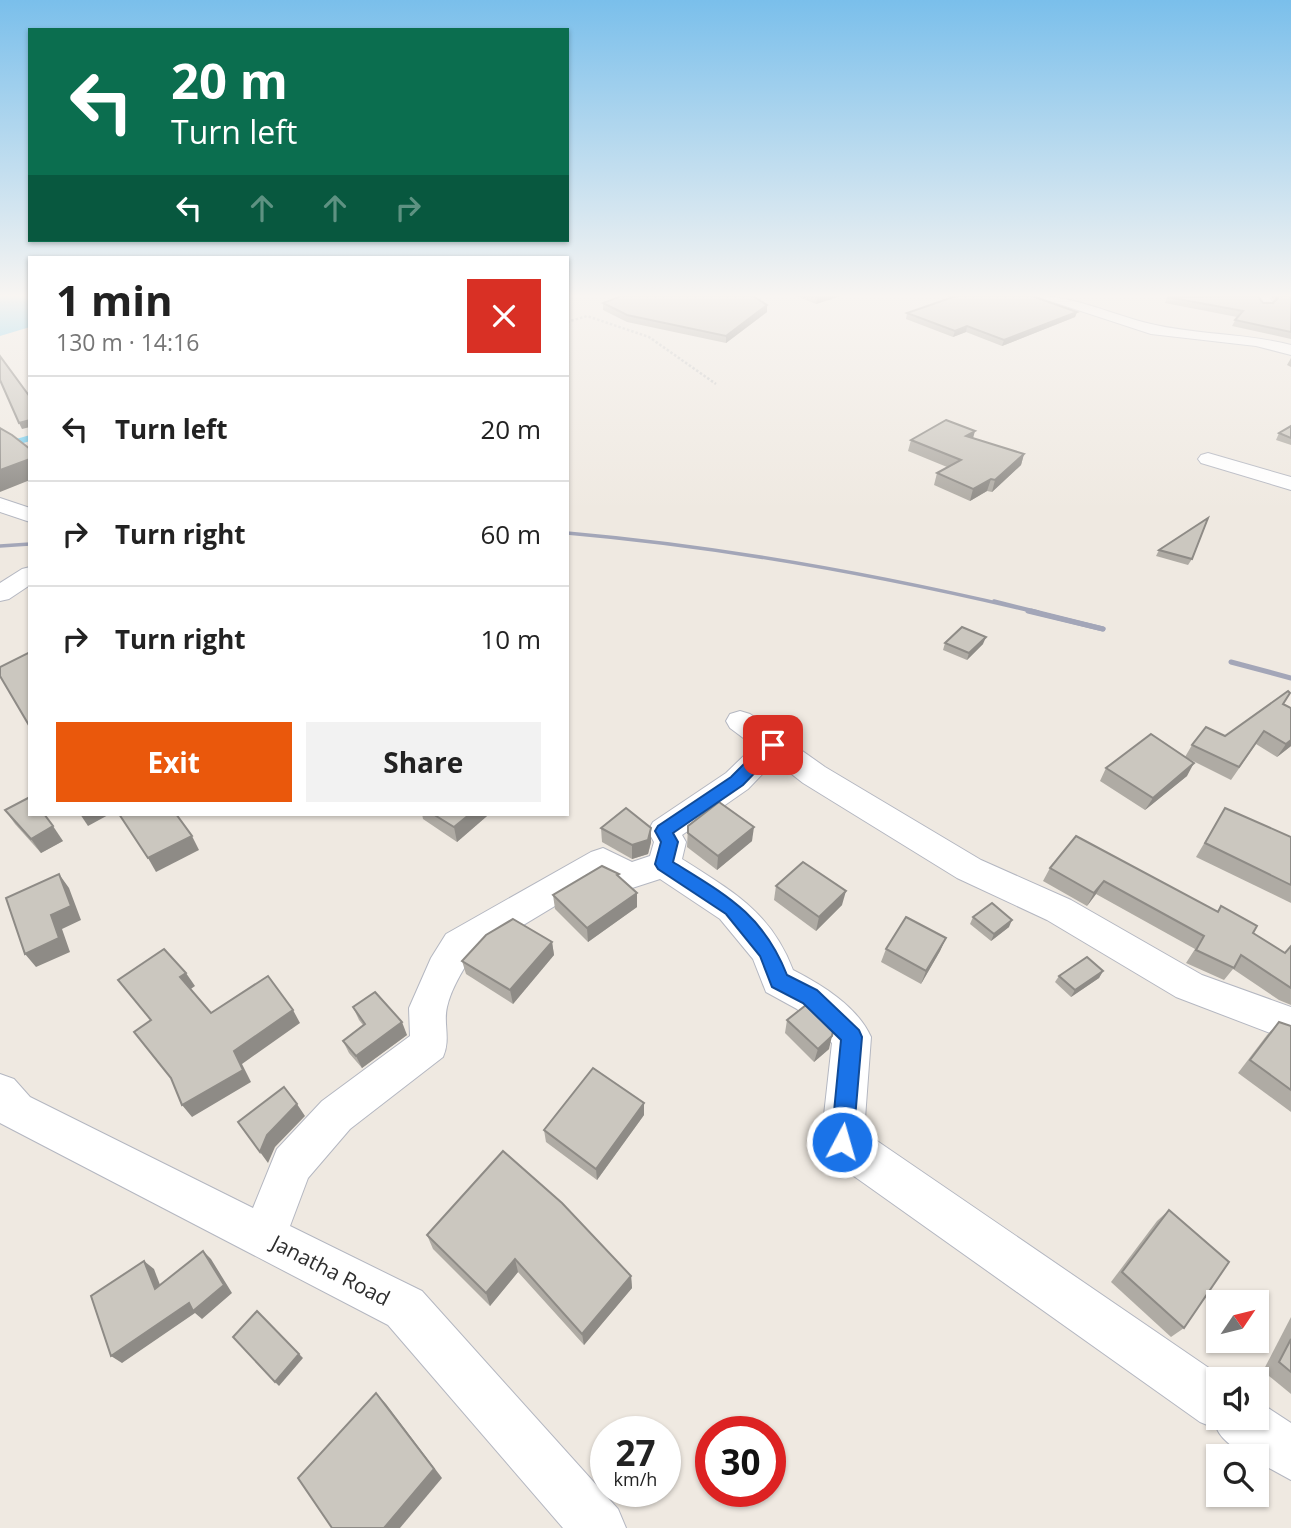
<!DOCTYPE html>
<meta charset="utf-8">
<style>
body{margin:0;font-family:"Open Sans",sans-serif;background:#f2f2f2;color:#222;height:100vh;display:flex;flex-direction:column;font-size:26px;white-space:nowrap}
*{box-sizing:border-box;margin:0}
p{font-size:23px;color:#767676}
.icon{flex:none;width:38px;height:38px;fill:none;stroke:currentColor;stroke-width:2;stroke-linecap:round;stroke-linejoin:round}
.map{position:relative;flex:1;overflow:hidden}
.sheet{position:absolute;left:28px;top:256px;width:541px;height:560px;display:flex;flex-direction:column;background:#fff;border-radius:0px;box-shadow:0 2px 5px #0004}
.sheet>*{flex:none}
.hud{position:absolute;left:28px;top:28px;width:541px;height:214px;border-radius:0px;box-shadow:0 2px 5px #0004;background:#0b6e4f;color:#fff;overflow:hidden}
.needle{width:46px;rotate:55deg}
.buttons{position:absolute;left:1206px;top:1290px;display:grid;gap:14px}
.buttons a{display:grid;place-items:center;width:63px;height:63px;border-radius:0px;background:#fff;box-shadow:0 2px 5px #0004;font-size:35px}
.speed{position:absolute;left:590px;top:1416px;display:flex;gap:14px;font-size:35px;font-weight:700;text-align:center}
.speed>*{display:grid;place-content:center;width:91px;height:91px;border-radius:50%;background:#fff;box-shadow:0 2px 5px #0004;line-height:1}
.speed small{font-size:18px;font-weight:400}
.speed .limit{border:10px solid #d22;background:#fff;color:#111}
.pin{position:absolute;display:grid;place-items:center;width:60px;height:60px;color:#fff;margin:-30px;border-radius:14px;box-shadow:0 4px 10px #0006}
.me{position:absolute;width:77px;margin:-38px;rotate:6deg;stroke-linejoin:round;filter:drop-shadow(0 0 5px #0008)}
.turn{display:flex;align-items:center;gap:24px;height:147px;padding:0 28px;font-size:32px}
.turn .icon{width:91px;height:91px;stroke-width:2.5}
.turn b{display:block;font-size:49px;line-height:60px}
.lanes{display:flex;align-items:center;height:66px;padding:0 28px;background:#0003;justify-content:center;gap:35px;direction:ltr}
.lanes .off{opacity:.35}
.round{display:grid;place-items:center;flex:none;width:74px;height:74px;border-radius:0px;background:#f2f2f2}
.head{display:flex;align-items:center;justify-content:space-between;height:119px;padding:0 28px}
h1{font-size:42px;font-weight:700;line-height:52px}
.cta{display:flex;gap:14px;margin-top:auto;padding:14px 28px}
.cta a{flex:1;height:80px;border-radius:0px;background:#ea580c;color:#fff;font-size:28px;font-weight:700;line-height:80px;text-align:center}
.cta a+a{background:#f2f2f2;color:#222}
ul{padding:0;list-style:none}
li{display:flex;align-items:center;gap:21px;height:105px;padding:0 28px;border-top:2px solid #e0e0e0}
li div{flex:1}
li b{display:block;font-size:26px}
li em{font-style:normal}
.map>svg:first-child{display:block}
.water{fill:#75cff0}
.lines{fill:none;stroke-linecap:round;stroke-linejoin:round}
.stream{stroke:#75cff0;stroke-width:6}
.minor-casing{stroke:#b4b7c1;stroke-width:2}
.path{stroke:#c9c9c9;stroke-width:2.5;stroke-dasharray:2.5 2;stroke-linecap:butt}
.minor{fill:#fff;fill-rule:evenodd}
.rail-far1{stroke:#a3a6b8;stroke-width:3.5}
.rail{stroke:#a3a6b8;stroke-width:5}
.wall{fill:#afaba4}
.shaded-wall{fill:#8e8b86}
.building{fill:#cbc7bf;stroke:#8e8b86;stroke-width:2}
.route{fill:#1a73e8;stroke:#114b97;stroke-width:2}
.labels{text-anchor:middle;dominant-baseline:central;stroke-width:6;stroke-linejoin:round;paint-order:stroke}
.near-street-label{font-size:21px;fill:#2e2e2e;stroke:#fff}
</style>
<div class="map">
<svg width="1291" height="1528" viewBox="0 0 1291 1528">
<rect width="100%" height="100%" fill="#efe9e1"/>
<polygon class="water" points="0,296 30,296 30,327 0,336"/>
<g class="lines">
<polyline class="stream" points="0,447 30,438"/>
<g class="minor-casing">
<g id="minor">
<path d="M 1035,296 C 1076,296 1112,315 1151,324 C 1197,335 1245,333 1291,345 L 1291,355 L 1256,346 L 1151,334 Z"/>
<polygon points="1254,296 1269,296 1273,304 1270,307 1260,307"/>
<polygon points="1208,453 1291,477 1291,490 1201,463 1198,459 1201,455"/>
<polygon points="0,498 30,508 30,522 0,512"/>
<polygon points="30,567 30,585 9,599 0,601 0,583 22,569"/>
<path d="M 740,711 L 750,714 L 825,767 L 981,860 L 1071,900 L 1202,975 L 1291,1007 L 1291,1041 L 1176,997 L 1047,920 L 957,878 L 803,783 L 775,761 L 748,789 L 682,835 L 686,842 L 682,859 C 732,891 771,912 793,970 C 822,985 857,1006 871,1037 L 864,1132 L 1225,1379 L 1218,1379 L 1218,1418 L 1256,1418 L 1256,1400 L 1291,1423 L 1291,1480 L 1256,1461 L 1256,1456 C 1243,1456 1222,1441 1217,1429 L 1200,1422 L 827,1157 L 821,1142 L 832,1043 L 797,1009 L 766,992 L 753,959 L 720,919 L 660,879 L 629,889 L 603,877 L 472,956 C 462,971 451,989 447,1007 C 443,1024 451,1039 443,1057 L 350,1129 L 308,1178 L 290,1226 L 422,1291 L 618,1509 L 626,1528 L 563,1528 L 388,1325 L 0,1123 L 0,1074 L 14,1079 L 30,1097 L 253,1208 L 277,1149 L 322,1101 L 410,1036 L 409,1008 L 431,958 L 446,934 L 591,852 L 603,848 L 632,862 L 650,856 L 654,842 L 648,831 L 653,822 L 726,773 L 754,746 L 730,728 L 726,721 L 730,714 Z"/>
</g>
</g>
<polyline class="path" points="567,322 587,316 649,337 716,384"/>
<use href="#minor" class="minor"/>
<g class="rail-far1">
<path d="M 567,533 C 726,547 880,575 1035,612"/>
<polyline points="0,546 30,544"/>
<polyline points="994,601 1038,612"/>
</g>
<g class="rail">
<polyline points="1028,611 1103,629"/>
<polyline points="1031,611 1103,629"/>
<polyline points="1231,662 1291,678"/>
</g>
</g>
<g class="wall">
<polygon points="796,296 841,296 816,304"/>
<polygon points="947,296 1032,296 1077,312 1075,317 1002,346 966,332 953,337 906,319 907,313 952,298"/>
<polygon points="1271,296 1291,296 1291,339 1232,326 1237,317 1165,303 1167,297 1273,303 1274,302"/>
<polygon points="603,303 767,312 726,343 627,322 603,310"/>
<polygon points="1291,358 1291,367 1287,365"/>
<polygon points="1291,426 1291,445 1276,440 1279,433"/>
<polygon points="973,438 1024,454 1021,465 992,492 987,491 970,501 934,485 937,473 947,467 908,451 911,440"/>
<polygon points="1159,550 1192,559 1188,565 1156,556"/>
<polygon points="945,643 983,644 967,660 943,650"/>
<polygon points="1283,704 1291,746 1277,757 1256,744 1231,780 1189,759 1187,776 1145,810 1100,781 1106,768 1185,757 1192,745 1225,736"/>
<polygon points="1225,808 1291,837 1291,903 1196,857"/>
<polygon points="5,810 63,841 41,853 15,824"/>
<polygon points="422,814 487,814 487,816 457,842 423,819"/>
<polygon points="688,826 752,841 717,870 687,847"/>
<polygon points="601,828 651,828 651,842 648,854 632,859 602,842"/>
<polygon points="1076,836 1217,912 1221,906 1253,933 1285,953 1291,946 1291,1005 1279,1000 1233,969 1224,980 1186,963 1195,949 1096,894 1087,906 1043,881 1050,868"/>
<polygon points="619,877 637,893 637,907 588,942 555,909 553,895"/>
<polygon points="776,886 842,905 816,931 774,900"/>
<polygon points="973,917 1009,927 991,941 970,924"/>
<polygon points="946,938 940,951 921,984 881,962 886,949"/>
<polygon points="552,942 554,955 513,1004 466,974 462,961"/>
<polygon points="1103,971 1099,978 1071,997 1055,982 1059,976"/>
<polygon points="353,1007 407,1035 362,1068 349,1053 343,1041 363,1025 359,1020"/>
<polygon points="787,1020 829,1049 814,1062 785,1033"/>
<polygon points="1279,1022 1291,1026 1291,1112 1238,1073 1267,1035"/>
<polygon points="644,1115 597,1180 546,1142 544,1130"/>
<polygon points="1169,1210 1184,1328 1171,1337 1111,1282 1157,1221"/>
<polygon points="427,1235 631,1276 632,1288 584,1345 518,1272 490,1306 433,1249"/>
<polygon points="1291,1317 1291,1394 1263,1371"/>
</g>
<g class="shaded-wall">
<polygon points="817,296 841,296 816,304"/>
<polygon points="767,305 767,312 726,343 726,336"/>
<polygon points="1077,312 1075,317 1002,346 1004,340"/>
<polygon points="967,326 966,332 953,337 955,331"/>
<polygon points="30,420 30,427 22,429 19,423"/>
<polygon points="975,431 972,442 966,436"/>
<polygon points="1024,454 1021,465 992,492 995,480"/>
<polygon points="30,459 30,480 0,492 0,470"/>
<polygon points="991,479 987,491 970,501 973,489"/>
<polygon points="986,637 983,644 967,660 969,653"/>
<polygon points="1291,740 1291,746 1277,757 1286,744"/>
<polygon points="1194,763 1187,776 1145,810 1153,798"/>
<polygon points="80,814 110,814 88,826"/>
<polygon points="470,814 487,814 487,816 457,842 454,827"/>
<polygon points="53,826 63,841 41,853 31,839"/>
<polygon points="754,827 752,841 717,870 718,856"/>
<polygon points="651,828 651,842 648,854 632,859 632,845"/>
<polygon points="192,836 199,850 156,872 148,858"/>
<polygon points="59,874 69,888 81,920 62,929 70,952 36,967 25,954 51,915"/>
<polygon points="1104,881 1096,894 1087,906 1094,893"/>
<polygon points="846,891 842,905 816,931 819,917"/>
<polygon points="637,893 637,907 588,942 587,928"/>
<polygon points="1012,920 1009,927 991,941 994,934"/>
<polygon points="946,938 940,951 921,984 926,971"/>
<polygon points="552,942 554,955 513,1004 510,990"/>
<polygon points="1103,971 1099,978 1071,997 1075,990"/>
<polygon points="186,973 195,986 188,991 180,977"/>
<polygon points="293,1010 300,1023 242,1064 251,1082 192,1117 182,1105 234,1051"/>
<polygon points="402,1022 407,1035 362,1068 356,1056"/>
<polygon points="832,1036 829,1049 814,1062 818,1049"/>
<polygon points="644,1103 644,1115 597,1180 596,1169"/>
<polygon points="297,1104 305,1116 275,1147 268,1163 260,1152 267,1135"/>
<polygon points="203,1251 211,1259 232,1293 202,1319 195,1313 122,1363 111,1356"/>
<polygon points="515,1259 518,1272 490,1306 486,1293"/>
<polygon points="144,1261 154,1269 165,1298 155,1289"/>
<polygon points="631,1276 632,1288 584,1345 582,1334"/>
<polygon points="257,1311 303,1358 279,1386 275,1382"/>
<polygon points="376,1393 386,1404 442,1478 400,1528 384,1528"/>
</g>
<g class="building">
<polygon points="621,296 753,296 767,305 726,336 627,315 603,303"/>
<polygon points="956,296 1032,296 1077,312 1004,340 967,326 955,331 907,313"/>
<polygon points="1258,296 1263,303 1273,303 1278,298 1277,296 1291,296 1291,332 1235,320 1243,311 1167,297"/>
<polygon points="0,356 30,397 30,420 19,423 0,380"/>
<polygon points="946,420 975,431 966,436 1024,454 995,480 991,479 973,489 937,473 961,460 911,440"/>
<polygon points="1291,426 1291,438 1279,433"/>
<polygon points="0,428 12,435 30,449 30,459 0,470"/>
<polygon points="1208,518 1192,559 1159,550"/>
<polygon points="962,627 986,637 969,653 945,643"/>
<polygon points="30,652 30,727 0,676 0,667"/>
<polygon points="1288,691 1290,693 1283,704 1291,708 1291,740 1286,744 1264,731 1239,767 1192,745 1206,727 1225,736"/>
<polygon points="1151,734 1194,763 1153,798 1106,768"/>
<polygon points="30,797 30,814 44,814 53,826 31,839 5,810"/>
<polygon points="719,802 754,827 718,856 688,833 688,826"/>
<polygon points="626,808 651,828 648,840 632,845 601,828"/>
<polygon points="1225,808 1291,837 1291,885 1205,843"/>
<polygon points="119,814 176,814 192,836 148,858"/>
<polygon points="433,814 470,814 454,827"/>
<polygon points="1076,836 1218,912 1221,906 1257,926 1253,933 1285,953 1291,946 1291,988 1241,955 1234,968 1196,950 1204,936 1104,881 1094,893 1050,868"/>
<polygon points="803,862 846,891 819,917 776,886"/>
<polygon points="602,866 619,874 617,875 637,893 587,928 553,895"/>
<polygon points="59,874 71,906 51,915 59,938 25,954 6,898"/>
<polygon points="992,903 1012,920 994,934 973,917"/>
<polygon points="906,917 946,938 926,971 886,949"/>
<polygon points="513,919 552,942 510,990 462,961 486,935"/>
<polygon points="164,949 186,973 180,977 211,1013 268,976 293,1010 234,1051 243,1070 182,1105 171,1078 134,1032 151,1020 118,980"/>
<polygon points="1087,957 1103,971 1075,990 1059,976"/>
<polygon points="375,992 402,1022 356,1056 343,1041 365,1024 353,1007"/>
<polygon points="806,1005 833,1031 832,1036 818,1049 787,1020"/>
<polygon points="1279,1022 1291,1026 1291,1090 1250,1060"/>
<polygon points="593,1068 644,1103 596,1169 544,1130"/>
<polygon points="284,1087 297,1104 267,1135 260,1152 238,1122"/>
<polygon points="503,1151 562,1203 631,1276 582,1334 515,1259 486,1293 427,1235"/>
<polygon points="1169,1210 1229,1262 1184,1328 1122,1272"/>
<polygon points="203,1251 224,1285 193,1311 189,1303 111,1356 91,1296 144,1261 155,1289"/>
<polygon points="257,1311 299,1354 275,1382 233,1337"/>
<polygon points="1291,1339 1291,1372 1279,1362"/>
<polygon points="376,1393 434,1469 384,1528 332,1528 298,1478"/>
</g>
<linearGradient id="sky" x2="0" y2="1"><stop stop-color="#7abfeb"/><stop offset="0.58" stop-color="#f8f5f2"/><stop offset="1" stop-color="#f8f5f2" stop-opacity="0"/></linearGradient>
<rect width="1291" height="510" fill="url(#sky)"/>
<path class="route" d="M 773,739 L 778,741 L 781,745 L 778,749 L 743,785 L 673,833 L 678,842 L 673,862 C 726,895 763,914 787,975 L 817,990 L 859,1030 L 862,1037 L 853,1142 L 850,1150 L 842,1154 L 834,1150 L 831,1142 L 841,1040 L 803,1003 L 772,987 L 760,956 L 726,914 L 658,869 L 655,864 L 661,842 L 655,831 L 658,826 L 731,777 L 767,741 Z"/>
<g class="labels">
<g class="near-street-label">
<text transform="translate(331 1270) rotate(27)">Janatha Road</text>
</g>
</g>
</svg>
<div class="buttons">
<a><svg class="needle" viewBox="-14 -14 28 28"><path d="M0-13l5 13h-10z" fill="#e53935"/><path d="M0 13l5-13h-10z" fill="#767676"/></svg></a>
<a><svg class="icon" aria-label="sound" viewBox="0 0 24 24"><path d="M4 9h4l5-4v14l-5-4H4zM17 9q2 3 0 6"/></svg></a>
<a><svg class="icon" aria-label="search" viewBox="0 0 24 24"><circle cx="10" cy="10" r="6"/><path d="M15 15l6 6"/></svg></a>
</div>
<div class="speed"><div>27<small>km/h</small></div><div class="limit">30</div></div>
<div class="pin" style="left:773px;top:745px;background:#d93025"><svg class="icon" aria-label="arrive" viewBox="0 0 24 24"><path d="M6 21V4h12l-3 4 3 4H6"/></svg></div>
<svg class="me" style="left:842px;top:1142px" viewBox="-20 -20 40 40"><circle r="17" fill="#1a73e8" stroke="#fff" stroke-width="3"/><path d="M0-11L8 9 0 5-8 9z" fill="#fff"/></svg>
<div class="hud">
<div class="turn"><svg class="icon" aria-label="left" viewBox="0 0 24 24"><path d="M17 20v-9H6M10 6l-5 5 5 5"/></svg><div><b>20 m</b>Turn left</div></div>
<div class="lanes"><svg class="icon" aria-label="left" viewBox="0 0 24 24"><path d="M17 20v-9H6M10 6l-5 5 5 5"/></svg><svg class="icon off" aria-label="ahead" viewBox="0 0 24 24"><path d="M12 20V5M6 11l6-6 6 6"/></svg><svg class="icon off" aria-label="ahead" viewBox="0 0 24 24"><path d="M12 20V5M6 11l6-6 6 6"/></svg><svg class="icon off" aria-label="right" viewBox="0 0 24 24"><path d="M7 20v-9h11M14 6l5 5-5 5"/></svg></div>
</div>
<section class="sheet">
<div class="head"><div><h1>1 min</h1><p>130 m · 14:16</p></div><a class="round" style="background:#d93025;color:#fff"><svg class="icon" aria-label="close" viewBox="0 0 24 24"><path d="M6 6l12 12M18 6L6 18"/></svg></a></div>
<ul>
<li><svg class="icon" aria-label="left" viewBox="0 0 24 24"><path d="M17 20v-9H6M10 6l-5 5 5 5"/></svg><div><b>Turn left</b></div><em>20 m</em></li>
<li><svg class="icon" aria-label="right" viewBox="0 0 24 24"><path d="M7 20v-9h11M14 6l5 5-5 5"/></svg><div><b>Turn right</b></div><em>60 m</em></li>
<li><svg class="icon" aria-label="right" viewBox="0 0 24 24"><path d="M7 20v-9h11M14 6l5 5-5 5"/></svg><div><b>Turn right</b></div><em>10 m</em></li>
</ul>
<div class="cta"><a>Exit</a><a>Share</a></div>
</section>
</div>
